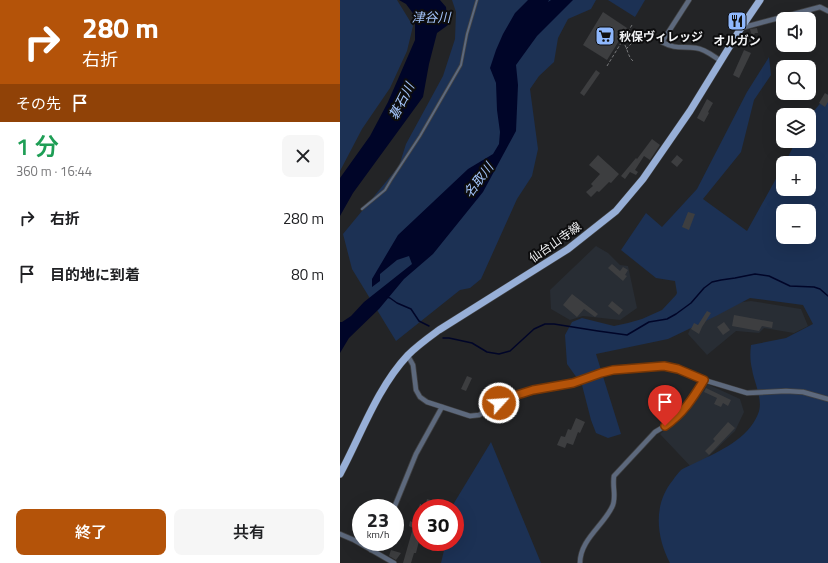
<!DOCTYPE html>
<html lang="ja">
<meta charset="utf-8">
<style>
body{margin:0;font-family:"Titillium Web","Noto Sans JP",sans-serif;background:#f6f6f6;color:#202124;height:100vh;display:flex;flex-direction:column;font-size:15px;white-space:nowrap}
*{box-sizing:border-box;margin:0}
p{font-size:13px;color:#757577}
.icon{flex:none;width:22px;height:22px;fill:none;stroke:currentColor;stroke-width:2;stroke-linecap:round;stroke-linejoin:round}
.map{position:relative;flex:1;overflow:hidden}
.drawer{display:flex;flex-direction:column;background:#fff;width:340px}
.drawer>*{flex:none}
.hud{background:#b45309;color:#fff;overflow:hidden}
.tools{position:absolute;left:436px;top:12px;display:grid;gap:8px}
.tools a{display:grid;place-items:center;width:40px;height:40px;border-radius:8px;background:#fff;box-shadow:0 4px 16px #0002;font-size:20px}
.speed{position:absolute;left:12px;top:499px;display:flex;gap:8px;font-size:20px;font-weight:700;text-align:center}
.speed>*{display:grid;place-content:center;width:52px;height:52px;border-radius:50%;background:#fff;box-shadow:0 4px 16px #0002;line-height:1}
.speed small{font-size:10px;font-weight:400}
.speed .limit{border:6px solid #d22;background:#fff;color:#111}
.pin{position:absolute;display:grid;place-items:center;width:34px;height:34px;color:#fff;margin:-41px -17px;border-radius:50% 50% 50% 0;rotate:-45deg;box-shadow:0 0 4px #0007}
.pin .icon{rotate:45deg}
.me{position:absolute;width:44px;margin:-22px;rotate:64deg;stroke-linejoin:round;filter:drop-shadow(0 0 3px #0008)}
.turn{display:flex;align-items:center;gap:14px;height:84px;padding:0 16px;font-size:18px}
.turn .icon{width:52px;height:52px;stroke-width:2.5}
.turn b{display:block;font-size:28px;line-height:34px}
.then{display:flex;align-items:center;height:38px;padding:0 16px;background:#0003;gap:8px;font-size:15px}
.round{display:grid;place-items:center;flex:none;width:42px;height:42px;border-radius:8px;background:#f6f6f6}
.head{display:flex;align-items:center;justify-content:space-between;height:68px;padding:0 16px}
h1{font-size:24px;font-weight:600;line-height:30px;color:#1e9e55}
.action{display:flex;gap:8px;margin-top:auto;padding:8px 16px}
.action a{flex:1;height:46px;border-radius:8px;background:#b45309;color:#fff;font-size:16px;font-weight:600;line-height:46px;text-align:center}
.action a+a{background:#f6f6f6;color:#202124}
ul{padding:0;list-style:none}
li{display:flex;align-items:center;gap:12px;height:56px;padding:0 16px}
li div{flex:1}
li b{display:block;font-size:15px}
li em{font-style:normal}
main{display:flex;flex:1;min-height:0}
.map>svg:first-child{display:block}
.built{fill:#282d34}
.green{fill:#1c3154;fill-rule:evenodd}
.water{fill:#000528}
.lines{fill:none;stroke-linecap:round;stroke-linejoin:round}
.stream{stroke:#000528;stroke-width:1.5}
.building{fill:#3d3e40}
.lane-casing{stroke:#404143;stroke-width:3.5}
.street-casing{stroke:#404143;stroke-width:6}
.primary-casing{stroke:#404143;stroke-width:8}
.path{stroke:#78797b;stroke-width:1;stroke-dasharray:3 2;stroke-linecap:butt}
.lane{stroke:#5d697d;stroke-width:2}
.street{stroke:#5d697d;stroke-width:4.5}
.primary{stroke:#97afd7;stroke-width:7}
.route-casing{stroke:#753606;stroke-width:10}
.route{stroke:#b45309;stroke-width:7}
.labels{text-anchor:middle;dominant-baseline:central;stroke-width:4;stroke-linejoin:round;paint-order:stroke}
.poi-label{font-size:12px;font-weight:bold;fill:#f2f3f5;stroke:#0d0d0e;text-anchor:start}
.street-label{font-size:12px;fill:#f2f3f5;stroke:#0d0d0e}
.water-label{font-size:13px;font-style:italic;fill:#a3c3f9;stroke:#0d0d0e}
</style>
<main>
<section class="drawer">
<div class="hud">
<div class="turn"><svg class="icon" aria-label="right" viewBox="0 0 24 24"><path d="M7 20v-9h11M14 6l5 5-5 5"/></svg><div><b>280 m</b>右折</div></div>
<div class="then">その先<svg class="icon" aria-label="arrive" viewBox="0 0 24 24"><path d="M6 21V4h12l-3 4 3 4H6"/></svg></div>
</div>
<div class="head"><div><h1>1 分</h1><p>360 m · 16:44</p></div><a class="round"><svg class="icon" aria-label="close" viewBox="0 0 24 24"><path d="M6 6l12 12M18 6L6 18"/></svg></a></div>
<ul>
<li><svg class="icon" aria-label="right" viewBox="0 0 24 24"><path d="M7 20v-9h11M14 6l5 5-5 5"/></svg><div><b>右折</b></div><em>280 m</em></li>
<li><svg class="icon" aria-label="arrive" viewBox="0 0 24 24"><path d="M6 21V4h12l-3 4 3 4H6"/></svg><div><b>目的地に到着</b></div><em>80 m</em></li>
</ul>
<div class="action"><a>終了</a><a>共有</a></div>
</section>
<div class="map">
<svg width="488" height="563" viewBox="0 0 488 563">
<rect width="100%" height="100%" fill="#232426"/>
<g class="built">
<polygon points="256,246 268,253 280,265 288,266 297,308 280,320 243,316 230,320 211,309 210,290"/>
<polygon points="411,301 461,309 468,326 454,333 424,328 419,333 396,331 367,355 348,334 353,322 370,306"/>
<polygon points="365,383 400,399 404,412 395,431 354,470 320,434 348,409"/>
</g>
<g class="green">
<polygon points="0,0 57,0 73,26 67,51 50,88 22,129 0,171"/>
<polygon points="112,0 256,0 251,9 228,19 218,38 214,62 199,76 190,89 198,149 192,176 177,199 141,279 130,288 120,290 56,341 12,269 3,234 59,166 66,144 103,76 115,39 116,12"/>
<polygon points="268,0 305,0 295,17"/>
<path d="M 429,57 L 431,75 L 414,100 L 401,152 L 363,199 L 407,231 L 443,166 L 443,189 L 469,189 L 469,163 L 445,163 L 456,141 L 469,141 L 469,117 L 488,94 L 488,563 L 330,563 C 316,536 313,504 333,480 C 335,477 338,473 341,470 C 345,467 352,465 357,462 C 380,451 408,439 418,414 C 424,400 414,383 412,369 C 410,361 410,353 411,345 L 446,338 L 473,324 L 463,305 L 410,298 L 376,316 L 328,339 L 256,354 L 281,434 L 268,438 L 256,433 L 251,420 L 242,385 L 227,364 L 225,335 L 232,322 L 242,318 L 274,326 L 288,323 L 302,319 L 322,310 L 336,295 L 337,293 L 335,281 L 316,278 L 281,250 L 306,213 L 322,227 L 357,189 L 407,92 ZM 443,211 L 469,211 L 469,237 L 443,237 Z"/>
<polygon points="151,442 201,563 101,563 106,542 115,542 115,508 111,508"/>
</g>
<g class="water">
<polygon points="59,0 100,0 106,7 108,25 97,33 89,64 83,97 13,193 0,216 0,178 30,136 48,102 75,40 75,16 66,4"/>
<polygon points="188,0 209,0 208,2 211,0 233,0 197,36 176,65 178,85 176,131 143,192 93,254 64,279 39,309 9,338 0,353 0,322 2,322 11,316 24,302 72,264 69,256 57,260 40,274 40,281 32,287 32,279 58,235 128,169 153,154 159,144 160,132 157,110 156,83 150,68 156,50 163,34 175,13"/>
</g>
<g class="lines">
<g class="stream">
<polyline points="47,297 50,298 57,303 71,309 79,321 89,326"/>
<polyline points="103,338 109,338 132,343 147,352 159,354 170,351 194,329 205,324 214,324 258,331 287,335 309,322 327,319 336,314 351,303 364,288 372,282 381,280 395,278 415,274 429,276 450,286 474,287 480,289 488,296"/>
</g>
</g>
<g class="building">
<polygon points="263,12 287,28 267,60 243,45"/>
<polygon points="417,28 418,33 415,33 409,46 404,44 408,35 412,37 410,29"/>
<polygon points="404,50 411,53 399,78 393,75"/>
<polygon points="256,70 260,73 244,96 240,93"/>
<polygon points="485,93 488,95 488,102 485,107 479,103"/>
<polygon points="367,99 373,103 368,112 369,113 364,122 357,118"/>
<polygon points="312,139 320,145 310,160 304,156 295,170 298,172 296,175 290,172 285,179 281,176 296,158 297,159"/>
<polygon points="258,155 279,174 271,183 269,182 259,192 257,191 251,197 246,192 253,186 251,184 260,174 249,165"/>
<polygon points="337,155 343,160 337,167 331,162"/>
<polygon points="348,212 355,214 349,230 342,227"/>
<polygon points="272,264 280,271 283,267 288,270 285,275 287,276 283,281 268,268"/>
<polygon points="232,294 258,314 255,317 244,309 237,317 223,305"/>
<polygon points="272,301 283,310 279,315 268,306"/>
<polygon points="367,311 371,313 362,327 359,334 351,329 354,323 358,325"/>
<polygon points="394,315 433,322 432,328 422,326 419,331 392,326"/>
<polygon points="384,322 390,330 383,335 377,327"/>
<polygon points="127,376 132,378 126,391 121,389"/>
<polygon points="366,388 391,400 388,406 383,403 381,407 374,404 377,398 364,392"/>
<polygon points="236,418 245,422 240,433 238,432 233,445 227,443 225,448 217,445 221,436 225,437 228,429 231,430"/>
<polygon points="388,422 395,428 369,455 365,451 375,441 373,439"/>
<polygon points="87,499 94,501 94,504 104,506 103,508 85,508"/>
<polygon points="80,504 81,504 81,524 77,536 80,537 76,553 74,553 71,563 63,563 73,528 69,526 70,521 74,523"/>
<polygon points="51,550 61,553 56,560 49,556"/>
</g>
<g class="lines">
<g class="lane-casing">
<polyline id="lane" points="22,209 45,190 51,180 80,136 121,65 127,34 137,0"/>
</g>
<g class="street-casing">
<g id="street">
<path d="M 349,0 L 322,42 C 337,50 341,46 356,48 C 365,49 373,56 381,61"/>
<polyline points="401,28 480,7 488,11"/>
<polyline points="68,356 73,365 76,390 80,397 87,402 130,416 139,415 177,395 193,390 233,383 261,373 273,370 324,367 338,369 364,380 407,393 446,391 463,392 488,399"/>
<polyline points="54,508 76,454 102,407"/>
<polyline points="0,534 14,540 54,563"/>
<polyline points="31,550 35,542"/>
<path d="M 240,563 C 240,540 263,526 272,507 C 277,498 272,487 274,476 L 315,432 L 335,420 L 347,407 L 364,380"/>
</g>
</g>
<g class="primary-casing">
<path id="primary" d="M 0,474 C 21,435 37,388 68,355 C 78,345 88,338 99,330 L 228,249 L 276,211 L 303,179 L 350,111 L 401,28 L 420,0"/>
</g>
<g class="path">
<polyline points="288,32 306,40"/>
<path d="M 282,41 C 288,47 287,56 293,61"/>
<polyline points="286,49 298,37"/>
<polyline points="267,66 292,25"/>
</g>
<use href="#lane" class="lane"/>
<use href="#street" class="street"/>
<use href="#primary" class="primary"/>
</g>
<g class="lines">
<g class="route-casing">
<path id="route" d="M 159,403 L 177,395 L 193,390 L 233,383 L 261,373 L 273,370 L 324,366 L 338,369 L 364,380 C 353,398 343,414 325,426"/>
</g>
<use href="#route" class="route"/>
</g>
<defs>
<g id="restaurant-square" transform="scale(1)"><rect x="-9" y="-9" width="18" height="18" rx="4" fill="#8fb8fd" stroke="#0d0d0e"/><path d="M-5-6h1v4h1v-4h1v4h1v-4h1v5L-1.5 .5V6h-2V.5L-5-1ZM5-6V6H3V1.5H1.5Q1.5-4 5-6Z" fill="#111"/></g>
<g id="supermarket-square" transform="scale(1)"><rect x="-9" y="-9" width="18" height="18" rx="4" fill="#8fb8fd" stroke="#0d0d0e"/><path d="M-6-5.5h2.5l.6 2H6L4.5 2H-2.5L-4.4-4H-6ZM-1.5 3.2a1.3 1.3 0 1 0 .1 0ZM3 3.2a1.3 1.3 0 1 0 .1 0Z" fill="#111"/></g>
</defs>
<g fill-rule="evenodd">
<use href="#restaurant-square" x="397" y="21"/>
<use href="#supermarket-square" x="265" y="36"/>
</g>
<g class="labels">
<g class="poi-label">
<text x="279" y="36">秋保ヴィレッジ</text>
<text x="397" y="40" text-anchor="middle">オルガン</text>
</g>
<g class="street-label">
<text transform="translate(215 242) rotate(-35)">仙台山寺線</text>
</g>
<g class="water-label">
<text x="91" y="17">津谷川</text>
<text transform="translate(61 101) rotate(-63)">碁石川</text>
<text transform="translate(138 180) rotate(-53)">名取川</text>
</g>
</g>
</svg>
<div class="tools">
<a><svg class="icon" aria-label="sound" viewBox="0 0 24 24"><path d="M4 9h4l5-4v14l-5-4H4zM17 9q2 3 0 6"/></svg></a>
<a><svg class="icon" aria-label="search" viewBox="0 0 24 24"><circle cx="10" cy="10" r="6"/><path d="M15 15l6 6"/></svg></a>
<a><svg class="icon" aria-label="layers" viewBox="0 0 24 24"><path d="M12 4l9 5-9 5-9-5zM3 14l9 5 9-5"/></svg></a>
<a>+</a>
<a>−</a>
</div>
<div class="speed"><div>23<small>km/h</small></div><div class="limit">30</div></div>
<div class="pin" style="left:325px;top:426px;background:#d93025"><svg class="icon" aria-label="arrive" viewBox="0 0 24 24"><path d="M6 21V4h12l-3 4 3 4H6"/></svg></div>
<svg class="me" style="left:159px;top:403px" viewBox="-20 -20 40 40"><circle r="17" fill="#b45309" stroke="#fff" stroke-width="3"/><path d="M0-11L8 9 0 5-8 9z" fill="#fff"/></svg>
</div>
</main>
